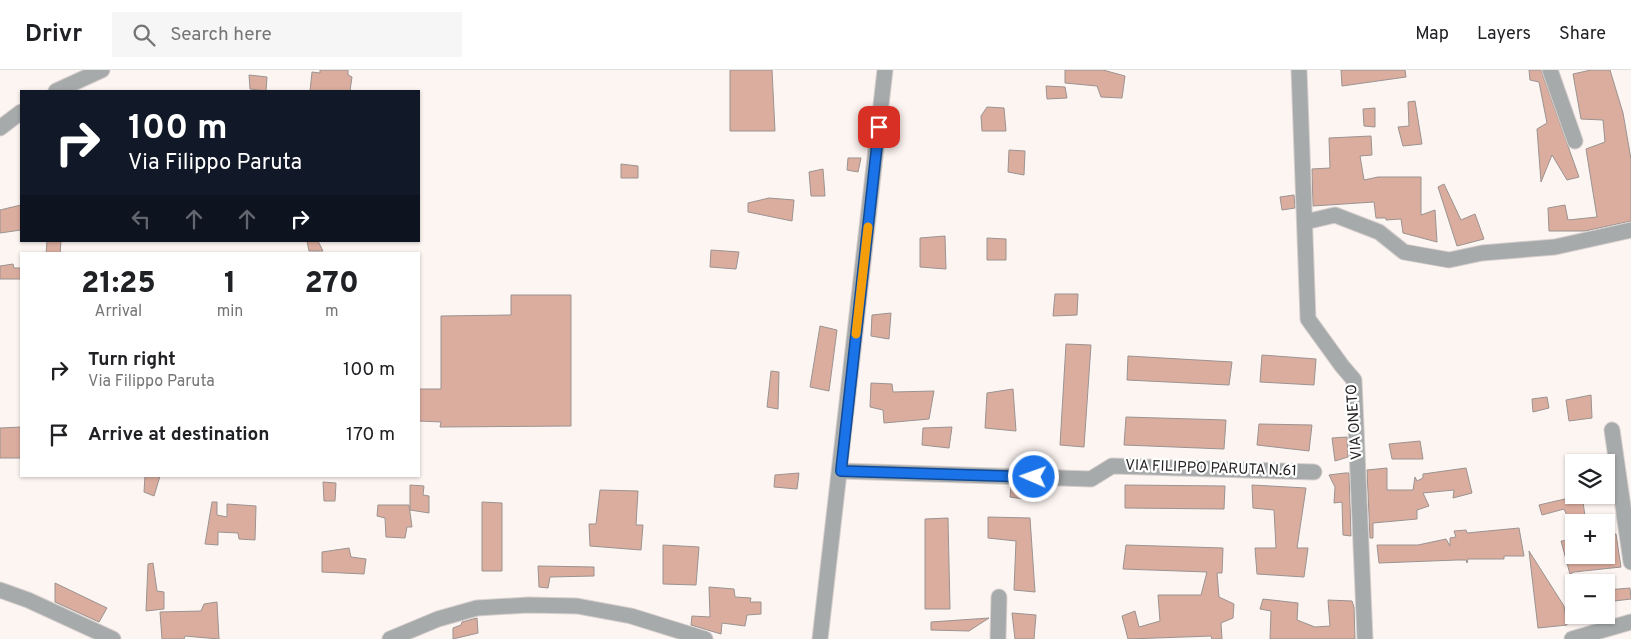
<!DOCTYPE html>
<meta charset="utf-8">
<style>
body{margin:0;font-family:Overpass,sans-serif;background:#f6f6f6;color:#202124;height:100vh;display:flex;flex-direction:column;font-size:19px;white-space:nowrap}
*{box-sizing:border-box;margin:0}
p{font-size:16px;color:#757577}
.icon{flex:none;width:28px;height:28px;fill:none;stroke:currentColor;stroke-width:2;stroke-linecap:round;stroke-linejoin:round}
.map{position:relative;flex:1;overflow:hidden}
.sheet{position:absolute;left:20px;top:182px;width:400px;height:225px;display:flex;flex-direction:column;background:#fff;border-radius:0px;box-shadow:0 1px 4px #0004}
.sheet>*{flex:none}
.hud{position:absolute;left:20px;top:20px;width:400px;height:152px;border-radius:0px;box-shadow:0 1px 4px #0004;background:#111827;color:#fff;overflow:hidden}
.fabs{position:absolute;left:1565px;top:384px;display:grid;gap:10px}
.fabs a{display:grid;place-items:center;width:50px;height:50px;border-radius:0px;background:#fff;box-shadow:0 1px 4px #0004;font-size:25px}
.pin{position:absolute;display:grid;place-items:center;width:42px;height:42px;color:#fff;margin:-21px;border-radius:10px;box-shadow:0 2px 8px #0006}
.me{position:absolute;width:55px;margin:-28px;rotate:272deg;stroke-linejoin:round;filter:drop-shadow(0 0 4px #0008)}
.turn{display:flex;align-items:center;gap:18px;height:105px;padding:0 25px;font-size:22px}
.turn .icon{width:65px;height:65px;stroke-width:2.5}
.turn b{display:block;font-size:35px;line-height:42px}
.lanes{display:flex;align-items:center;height:48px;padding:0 25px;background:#0003;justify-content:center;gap:25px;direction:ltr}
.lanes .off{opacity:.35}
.eta{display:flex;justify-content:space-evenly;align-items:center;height:85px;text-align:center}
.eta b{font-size:30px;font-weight:800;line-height:35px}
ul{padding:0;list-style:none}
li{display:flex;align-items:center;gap:15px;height:65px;padding:0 25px}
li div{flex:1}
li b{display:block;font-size:19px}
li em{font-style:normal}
header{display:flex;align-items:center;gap:30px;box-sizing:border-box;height:70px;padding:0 25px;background:#fff;border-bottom:1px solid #e0e0e0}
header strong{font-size:24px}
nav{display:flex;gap:28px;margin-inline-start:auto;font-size:18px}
.search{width:350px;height:45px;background:#f6f6f6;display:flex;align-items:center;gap:12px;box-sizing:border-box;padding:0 18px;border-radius:0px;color:#757577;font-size:19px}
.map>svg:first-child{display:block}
.building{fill:#dbad9f;stroke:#9b9390}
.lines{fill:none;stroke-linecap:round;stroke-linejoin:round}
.minor-casing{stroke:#d6cfcd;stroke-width:17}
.minor{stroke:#a6aaaa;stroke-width:15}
.route-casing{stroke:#114b97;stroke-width:12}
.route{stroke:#1a73e8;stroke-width:9}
.slow{stroke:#f59e0b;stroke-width:9}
.labels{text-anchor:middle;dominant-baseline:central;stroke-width:4.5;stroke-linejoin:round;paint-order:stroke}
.street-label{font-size:15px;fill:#272423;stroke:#fff}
</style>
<header>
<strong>Drivr</strong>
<div class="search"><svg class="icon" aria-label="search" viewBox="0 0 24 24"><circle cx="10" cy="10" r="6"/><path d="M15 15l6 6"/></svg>Search here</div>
<nav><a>Map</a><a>Layers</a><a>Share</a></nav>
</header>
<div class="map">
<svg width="1631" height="569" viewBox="0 0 1631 569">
<rect width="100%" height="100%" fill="#fdf5f2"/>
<g class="building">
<polygon points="320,0 348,0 348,5 352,7 350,21 310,21 312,2 320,3"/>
<polygon points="730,0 772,0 775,61 730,61"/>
<polygon points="1065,0 1103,0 1125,6 1122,28 1101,27 1097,16 1065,13"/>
<polygon points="1341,0 1405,0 1406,7 1342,16"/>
<polygon points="1529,0 1541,0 1579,107 1567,110 1552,85 1541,112 1537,59 1547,53 1539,12 1530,10"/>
<polygon points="1591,0 1610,0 1623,43 1631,89 1631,151 1585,161 1549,161 1548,138 1565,135 1568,150 1597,147 1586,79 1605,72 1603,50 1581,49 1573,4"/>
<polygon points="249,5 267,7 266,21 250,19"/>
<polygon points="1046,16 1065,17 1067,28 1047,29"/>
<polygon points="1415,31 1422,74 1403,76 1398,57 1409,56 1408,32"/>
<polygon points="987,37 1004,38 1006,61 982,61 981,46"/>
<polygon points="1375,38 1375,57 1364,56 1363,39"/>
<polygon points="1371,66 1372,85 1360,86 1364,110 1378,107 1421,107 1421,145 1435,140 1437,172 1403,163 1401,149 1386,150 1386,148 1376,148 1374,132 1313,136 1312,99 1330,98 1329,68"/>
<polygon points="1009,80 1025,81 1024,105 1008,102"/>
<polygon points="848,88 861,88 858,102 847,100"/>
<polygon points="621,94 638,96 638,108 621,108"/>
<polygon points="823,99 825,126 811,126 809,102"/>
<polygon points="1444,114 1461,150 1475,144 1484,169 1457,176 1438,117"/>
<polygon points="1294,125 1295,138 1282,140 1280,127"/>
<polygon points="769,128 794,130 792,151 748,142 748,133"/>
<polygon points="21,135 21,160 0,163 0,140"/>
<polygon points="945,166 946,199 920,197 920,168"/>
<polygon points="987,168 1006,169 1006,190 987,190"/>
<polygon points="47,171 61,171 60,184 46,184"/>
<polygon points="307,171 318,171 323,181 309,181"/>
<polygon points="711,180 739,182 736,199 710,197"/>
<polygon points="13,194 14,198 21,198 21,209 0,209 0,196"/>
<polygon points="1055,224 1078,224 1077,245 1053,246"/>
<polygon points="511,225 571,225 571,356 440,357 441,352 419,351 419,319 441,319 441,246 511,245"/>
<polygon points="891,243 889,269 871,266 872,245"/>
<polygon points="820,256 837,260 829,321 810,317"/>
<polygon points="1066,274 1091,275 1084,377 1060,375"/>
<polygon points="1262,285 1316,289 1314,315 1260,312"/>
<polygon points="1128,286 1232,292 1229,315 1127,310"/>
<polygon points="771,301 779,302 778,339 767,337"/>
<polygon points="871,313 892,314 893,322 934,321 929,349 884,353 883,340 870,337"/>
<polygon points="1013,319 1016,361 985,358 987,323"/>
<polygon points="1591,325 1592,348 1569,351 1566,330"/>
<polygon points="1547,327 1549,338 1533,342 1532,329"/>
<polygon points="1126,347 1226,350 1224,379 1124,375"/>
<polygon points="1259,354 1312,355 1309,381 1257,375"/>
<polygon points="21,357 21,388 0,388 0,358"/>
<polygon points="952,357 949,378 922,375 923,358"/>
<polygon points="1347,367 1348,387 1335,391 1332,368"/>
<polygon points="1420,371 1423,389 1392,389 1389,374"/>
<polygon points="1387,398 1387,420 1413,420 1415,407 1417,411 1423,408 1423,404 1466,398 1472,423 1453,428 1454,420 1423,423 1429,436 1417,440 1417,449 1373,453 1373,468 1370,468 1367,400"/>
<polygon points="799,403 797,419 774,417 775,405"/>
<polygon points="1345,403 1349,403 1351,466 1343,465 1342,432 1334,433 1335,417 1329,405"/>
<polygon points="145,406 160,406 154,426 144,422"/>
<polygon points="323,412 336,413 335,431 324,431"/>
<polygon points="410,415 424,416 423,425 429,426 429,443 410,440"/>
<polygon points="1125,415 1225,416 1224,439 1125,438"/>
<polygon points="1252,415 1306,418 1297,478 1308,478 1304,507 1257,504 1255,478 1276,478 1274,440 1253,438"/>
<polygon points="1011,416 1024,416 1024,429 1010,427"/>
<polygon points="600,420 638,421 636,455 643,455 641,480 590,476 589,454 596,454"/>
<polygon points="1582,425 1585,446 1568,448 1564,439 1542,445 1539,435"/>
<polygon points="212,432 217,432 217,445 227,447 227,434 256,436 255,470 239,469 238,463 218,462 218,475 205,474"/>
<polygon points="482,432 502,433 502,501 482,501"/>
<polygon points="378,435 409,435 412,457 407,457 405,468 386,467 385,448 377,446"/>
<polygon points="988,447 1030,448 1035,522 1014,520 1016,471 988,468"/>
<polygon points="948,448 950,539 925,539 925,449"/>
<polygon points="1519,458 1524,486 1504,486 1504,489 1468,489 1467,493 1466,490 1457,490 1379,493 1377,475 1418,475 1446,469 1450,476 1450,468 1456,467 1454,461 1466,460 1467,463"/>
<polygon points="1616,464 1621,497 1574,502 1570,504 1561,471 1574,470 1574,485 1606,485 1606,465"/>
<polygon points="663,475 699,477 696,515 663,514"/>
<polygon points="1126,475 1223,478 1222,503 1217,503 1219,527 1234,534 1233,548 1221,553 1222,569 1212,569 1211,566 1128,569 1122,546 1135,541 1139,557 1160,551 1158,525 1201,525 1207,502 1123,499"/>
<polygon points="349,478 351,487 366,489 364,504 322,502 322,482"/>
<polygon points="1529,481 1564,536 1567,555 1538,558"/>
<polygon points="153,493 157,521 164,522 164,539 146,541 148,494"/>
<polygon points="538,496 594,497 594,506 550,507 548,518 539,517"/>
<polygon points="55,513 107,538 99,552 55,532"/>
<polygon points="709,517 734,519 735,527 751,528 750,532 761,532 761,544 747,545 745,556 722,553 721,564 691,555 692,546 710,547"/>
<polygon points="1630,518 1631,529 1606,532 1606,520"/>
<polygon points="1263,529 1298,533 1297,550 1315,557 1330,556 1328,530 1352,531 1354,537 1355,569 1270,569 1271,541 1260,539"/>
<polygon points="217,532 219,569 185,566 184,569 162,569 160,542 201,541 204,534"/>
<polygon points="1012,543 1036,545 1034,569 1015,569"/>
<polygon points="1585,545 1611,545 1612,548 1590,554"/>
<polygon points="477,548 478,563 453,569 453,558 461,555 462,552"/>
<polygon points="989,548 969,561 931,560 931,552"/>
</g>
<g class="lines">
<g class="minor-casing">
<g id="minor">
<polyline points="1299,0 1308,249 1342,296 1354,310 1365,569"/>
<polyline points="1550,0 1575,71"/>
<polyline points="56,21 102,0"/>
<polyline points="0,58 21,42"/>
<polyline points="1305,152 1335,145 1379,162 1404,182 1449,190 1482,183 1555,177 1631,160"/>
<polyline points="1612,360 1631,492"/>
<polyline points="841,401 1091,409 1112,396 1314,402"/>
<polyline points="0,520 28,530 113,569"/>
<polyline points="390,569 438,549 477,538 528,535 577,536 631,546 705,569"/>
<polyline points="820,569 885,0"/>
<polyline points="998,569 999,527"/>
<polyline points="1572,569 1631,552"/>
</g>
</g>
<use href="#minor" class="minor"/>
</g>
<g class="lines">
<g class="route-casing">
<polyline id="route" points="879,57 841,401 1034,407"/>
</g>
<use href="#route" class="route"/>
<polyline class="slow" points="856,264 868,157"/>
</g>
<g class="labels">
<g class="street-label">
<text transform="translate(1355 352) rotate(-94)">VIA ONETO</text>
<text transform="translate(1211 399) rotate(2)">VIA FILIPPO PARUTA N.61</text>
</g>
</g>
</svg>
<div class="fabs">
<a><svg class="icon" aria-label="layers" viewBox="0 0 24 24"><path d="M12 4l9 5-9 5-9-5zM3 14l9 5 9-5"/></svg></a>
<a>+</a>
<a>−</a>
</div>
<div class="pin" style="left:879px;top:57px;background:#d93025"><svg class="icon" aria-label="arrive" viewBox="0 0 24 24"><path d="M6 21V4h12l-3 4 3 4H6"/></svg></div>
<svg class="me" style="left:1034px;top:407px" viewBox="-20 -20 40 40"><circle r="17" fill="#1a73e8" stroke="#fff" stroke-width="3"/><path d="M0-11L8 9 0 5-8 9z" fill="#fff"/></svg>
<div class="hud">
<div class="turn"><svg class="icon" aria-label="right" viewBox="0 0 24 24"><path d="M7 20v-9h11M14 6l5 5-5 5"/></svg><div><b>100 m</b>Via Filippo Paruta</div></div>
<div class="lanes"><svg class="icon off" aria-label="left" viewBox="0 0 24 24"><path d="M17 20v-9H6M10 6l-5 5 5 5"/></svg><svg class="icon off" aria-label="ahead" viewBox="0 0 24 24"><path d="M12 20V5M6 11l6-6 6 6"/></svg><svg class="icon off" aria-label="ahead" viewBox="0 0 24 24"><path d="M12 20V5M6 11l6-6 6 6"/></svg><svg class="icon" aria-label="right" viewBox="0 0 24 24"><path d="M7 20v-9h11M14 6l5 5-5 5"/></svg></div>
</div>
<section class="sheet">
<div class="eta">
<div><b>21:25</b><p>Arrival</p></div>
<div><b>1</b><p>min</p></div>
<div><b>270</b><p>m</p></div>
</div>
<ul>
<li><svg class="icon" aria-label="right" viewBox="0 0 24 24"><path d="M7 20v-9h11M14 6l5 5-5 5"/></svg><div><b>Turn right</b><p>Via Filippo Paruta</p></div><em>100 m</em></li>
<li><svg class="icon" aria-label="arrive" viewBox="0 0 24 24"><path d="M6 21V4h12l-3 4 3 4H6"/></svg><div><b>Arrive at destination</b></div><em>170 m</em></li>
</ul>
</section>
</div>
